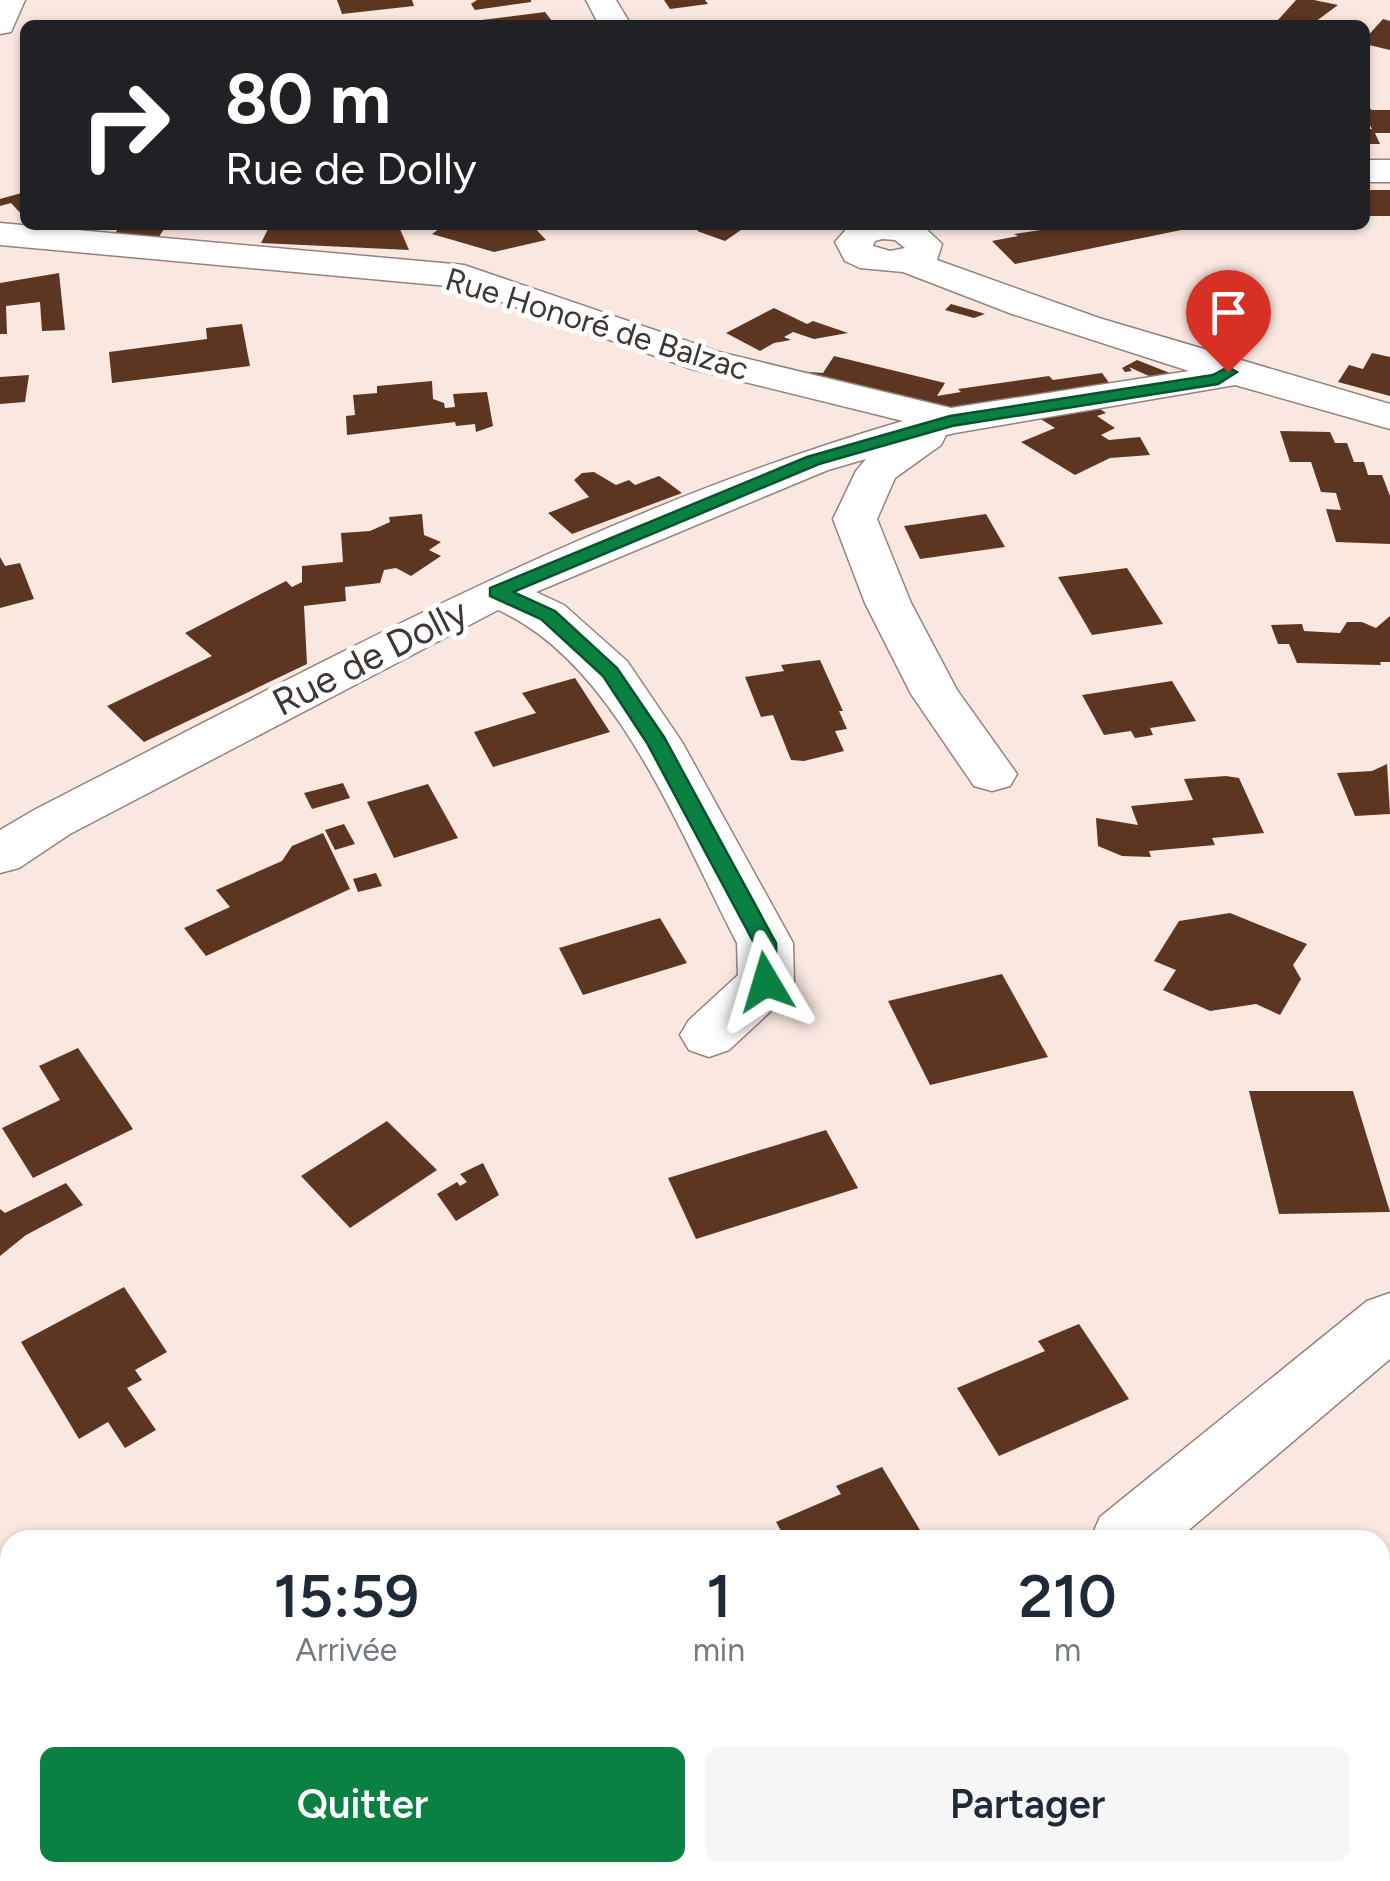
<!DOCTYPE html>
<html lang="fr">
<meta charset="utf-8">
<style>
body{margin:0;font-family:Figtree,sans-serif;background:#f6f6f7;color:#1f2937;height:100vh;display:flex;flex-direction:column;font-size:38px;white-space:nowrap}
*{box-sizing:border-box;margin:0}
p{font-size:32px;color:#747a83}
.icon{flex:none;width:55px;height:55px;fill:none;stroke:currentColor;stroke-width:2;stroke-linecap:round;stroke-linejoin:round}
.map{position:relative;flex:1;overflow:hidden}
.side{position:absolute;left:0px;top:1530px;width:1390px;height:352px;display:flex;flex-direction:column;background:#fff;border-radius:30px 30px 0 0;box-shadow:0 2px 8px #0004}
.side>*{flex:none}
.banner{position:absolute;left:20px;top:20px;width:1350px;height:210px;border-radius:15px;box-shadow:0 2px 8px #0004;background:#202124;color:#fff;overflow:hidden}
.pin{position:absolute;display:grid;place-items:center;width:85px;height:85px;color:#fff;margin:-102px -42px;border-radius:50% 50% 50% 0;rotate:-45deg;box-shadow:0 0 10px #0007}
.pin .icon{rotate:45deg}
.me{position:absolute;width:110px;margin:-55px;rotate:353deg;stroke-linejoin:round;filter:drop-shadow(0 0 8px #0008)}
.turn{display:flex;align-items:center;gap:35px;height:210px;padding:0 40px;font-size:45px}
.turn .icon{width:130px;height:130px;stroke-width:2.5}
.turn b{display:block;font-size:70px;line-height:85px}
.eta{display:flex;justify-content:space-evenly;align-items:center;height:170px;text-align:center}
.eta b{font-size:60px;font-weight:600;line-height:70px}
.button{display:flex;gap:20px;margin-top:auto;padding:20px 40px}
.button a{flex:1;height:115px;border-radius:15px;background:#0b8043;color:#fff;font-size:40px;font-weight:600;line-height:115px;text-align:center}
.button a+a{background:#f6f6f7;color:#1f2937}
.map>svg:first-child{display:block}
.building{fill:#5d3622}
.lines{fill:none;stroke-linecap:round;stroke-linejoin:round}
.minor-casing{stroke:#93837c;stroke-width:3}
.minor{fill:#fff;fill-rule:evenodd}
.route{fill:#0b8043;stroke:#07532c;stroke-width:2.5}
.labels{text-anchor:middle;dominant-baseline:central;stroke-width:10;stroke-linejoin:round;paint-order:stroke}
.far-street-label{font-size:32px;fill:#3e3734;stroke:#fff}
.street-label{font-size:38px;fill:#3e3734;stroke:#fff}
</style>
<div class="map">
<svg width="1390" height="1881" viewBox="0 0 1390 1881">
<rect width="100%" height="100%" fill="#fae8e0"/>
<g class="building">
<polygon points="337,0 412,0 414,6 342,14"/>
<polygon points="477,0 531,0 531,2 475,10 471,4"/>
<polygon points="664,0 705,0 708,4 670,9"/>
<polygon points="1296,0 1314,0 1338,5 1311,25 1278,20"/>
<polygon points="545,12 555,25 477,25 474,21"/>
<polygon points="1383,19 1390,21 1390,50 1365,44 1365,39"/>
<polygon points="1365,105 1372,110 1390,110 1390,133 1375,133 1380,144 1365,144 1365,129 1372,129 1365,116"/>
<rect x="1365" y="190" width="25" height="26"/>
<polygon points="25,192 25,218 11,203 0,206 0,199"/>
<polygon points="121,225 167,225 158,238 113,236"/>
<polygon points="270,225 399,227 409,250 261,243"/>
<polygon points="438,225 489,225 501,230 532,225 546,240 494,252 432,234 439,229"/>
<polygon points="706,225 748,225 725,241 697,231"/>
<polygon points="1073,225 1196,225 1196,227 1015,264 992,241 1018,236 1014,234"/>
<polygon points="59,273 65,330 42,331 40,302 6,306 7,334 0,334 0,283"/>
<polygon points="951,304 979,312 985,314 974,318 945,310"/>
<polygon points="774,308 807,324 813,321 848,333 814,339 793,332 784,337 791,340 774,343 760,351 726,333"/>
<polygon points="242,324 250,366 112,383 109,352 207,339 206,328"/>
<polygon points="1372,353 1390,357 1390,396 1338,382 1349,365 1363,369"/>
<polygon points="834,356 945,383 937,396 961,392 958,389 1049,376 1053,380 1102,373 1113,388 965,410 904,403 796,371 823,373"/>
<polygon points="1137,360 1180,377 1160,381 1129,367 1132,371 1125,372 1122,368"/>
<polygon points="29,375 25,402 0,404 0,377"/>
<polygon points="432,381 433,399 444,403 445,408 455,407 453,394 487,392 493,426 476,432 475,424 456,426 455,422 347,435 346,416 355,415 353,395 377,393 377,386"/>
<polygon points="1093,404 1106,413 1097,416 1115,428 1101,435 1109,440 1140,437 1150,455 1110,458 1075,475 1021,442 1055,428 1031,413"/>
<polygon points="1280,431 1330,432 1335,443 1347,443 1354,462 1364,462 1368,475 1382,475 1390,496 1390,544 1336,542 1326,509 1341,510 1336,493 1321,492 1311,462 1290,462"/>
<polygon points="594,472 616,485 629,480 635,485 659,476 682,493 572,534 548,513 589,497 574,480 582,473"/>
<polygon points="422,514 424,535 441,542 429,550 441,556 411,576 396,568 384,570 380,583 345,587 346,601 304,606 307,664 144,742 107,706 212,656 185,633 286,581 292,587 302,582 302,566 343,562 341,533 370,531 390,522 389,517"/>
<polygon points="986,514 1005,547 920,559 904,526"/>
<polygon points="0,557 5,566 20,563 34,599 0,608"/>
<polygon points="1127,568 1163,624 1092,635 1058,577"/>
<polygon points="1390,616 1390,662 1380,662 1381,665 1297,663 1289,644 1278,644 1271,625 1302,624 1304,631 1340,633 1347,622 1362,622 1376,628"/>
<polygon points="820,660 843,711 839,711 847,729 835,731 844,751 804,761 791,760 773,715 761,717 745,677 784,671 781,665"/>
<polygon points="575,678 610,732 493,767 474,732 536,713 522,693"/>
<polygon points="1172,681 1196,721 1150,728 1153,735 1135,738 1131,731 1104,735 1082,695"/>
<polygon points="1387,764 1390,814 1355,816 1337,773 1372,771"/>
<polygon points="1226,776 1239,778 1264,833 1212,838 1215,845 1149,851 1151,857 1122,856 1098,846 1096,818 1138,825 1131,806 1193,800 1184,779"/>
<polygon points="343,783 350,798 312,809 304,793"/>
<polygon points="428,784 458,838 394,858 367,802"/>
<polygon points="344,824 355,844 335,850 325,830"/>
<polygon points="323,833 350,889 206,956 184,928 230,907 216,890 282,861 292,846"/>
<polygon points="376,873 382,886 358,892 353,879"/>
<polygon points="1230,913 1307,944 1293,965 1301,979 1280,1015 1256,1004 1210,1011 1163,990 1176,970 1154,961 1179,921"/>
<polygon points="660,918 687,963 583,995 559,948"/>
<polygon points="1002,974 1048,1057 930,1085 888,1001"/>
<polygon points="78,1048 133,1129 33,1178 2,1128 60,1100 39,1066"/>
<polygon points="1249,1091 1353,1091 1390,1212 1279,1214"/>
<polygon points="387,1121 437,1170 350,1228 301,1176"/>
<polygon points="826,1130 858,1188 696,1239 668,1178"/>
<polygon points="483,1163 499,1195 456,1221 437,1194 457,1182 460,1186 467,1182 460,1174"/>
<polygon points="66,1183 83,1205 26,1235 0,1256 0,1209 5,1213"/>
<polygon points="124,1287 167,1352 135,1370 142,1380 127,1388 156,1430 125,1448 108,1422 79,1439 21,1342"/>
<polygon points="1079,1324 1129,1399 999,1456 957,1388 1045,1351 1038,1341"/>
<polygon points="882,1467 926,1540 786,1540 776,1522 841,1494 836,1486"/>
<polygon points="1380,1676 1390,1686 1390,1795 1380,1785"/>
<polygon points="1032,1872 1134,1872 1138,1881 1011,1881"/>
</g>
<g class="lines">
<g class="minor-casing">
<g id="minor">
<polygon points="0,0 25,0 11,32 0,34"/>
<polygon points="586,0 616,0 631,25 599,25"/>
<rect x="1365" y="160" width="25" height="22"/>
<path d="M 0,223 L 464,265 L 719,352 L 951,408 L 1189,371 L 1012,314 L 903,272 L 860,268 L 845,261 L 835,242 L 850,225 L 922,225 L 942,244 L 937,260 L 1099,318 L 1390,404 L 1390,429 L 1235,385 L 955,433 L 946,435 L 941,445 L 895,478 L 877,519 L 911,603 L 957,690 L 1017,774 L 1010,786 L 992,791 L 974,786 L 911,694 L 865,603 L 833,519 L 856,471 L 866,459 L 828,470 L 536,592 L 564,605 L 627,661 L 682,742 L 793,943 L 794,982 L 786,997 L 729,1050 L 709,1057 L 689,1050 L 680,1035 L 689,1020 L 738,975 L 737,943 C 679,832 617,664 498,610 L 70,834 L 19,868 L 0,873 L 0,830 L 34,810 C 316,666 597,510 903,421 L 692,369 L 459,287 L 0,245 ZM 882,239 L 895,240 L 905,248 L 890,251 L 873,246 L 875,241 Z"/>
<polygon points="1390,1293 1390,1359 1177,1540 1090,1540 1100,1517 1367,1301"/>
<polygon points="679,1872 765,1872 762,1881 675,1881"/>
</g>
</g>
<use href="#minor" class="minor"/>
</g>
<polygon class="route" points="1228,367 1237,372 1218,384 952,426 819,464 513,592 555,611 617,668 664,737 776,943 777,982 766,991 758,988 754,943 647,743 603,676 541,619 490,596 490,588 807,457 950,416 1213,375"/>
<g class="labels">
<g class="far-street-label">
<text transform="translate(597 324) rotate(17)">Rue Honoré de Balzac</text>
</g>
<g class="street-label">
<text transform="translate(370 657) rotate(-27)">Rue de Dolly</text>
</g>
</g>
</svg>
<div class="pin" style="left:1228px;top:372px;background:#d93025"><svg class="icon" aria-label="arrive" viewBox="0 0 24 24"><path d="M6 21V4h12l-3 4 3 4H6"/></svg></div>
<svg class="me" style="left:766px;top:982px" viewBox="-20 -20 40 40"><path d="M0-17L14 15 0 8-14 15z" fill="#0b8043" stroke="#fff" stroke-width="4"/></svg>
<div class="banner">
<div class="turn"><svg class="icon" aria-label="right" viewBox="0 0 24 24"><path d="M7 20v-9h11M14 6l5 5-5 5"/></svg><div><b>80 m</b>Rue de Dolly</div></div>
</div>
<section class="side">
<div class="eta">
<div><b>15:59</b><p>Arrivée</p></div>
<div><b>1</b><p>min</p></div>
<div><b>210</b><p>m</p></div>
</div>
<div class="button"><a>Quitter</a><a>Partager</a></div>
</section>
</div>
